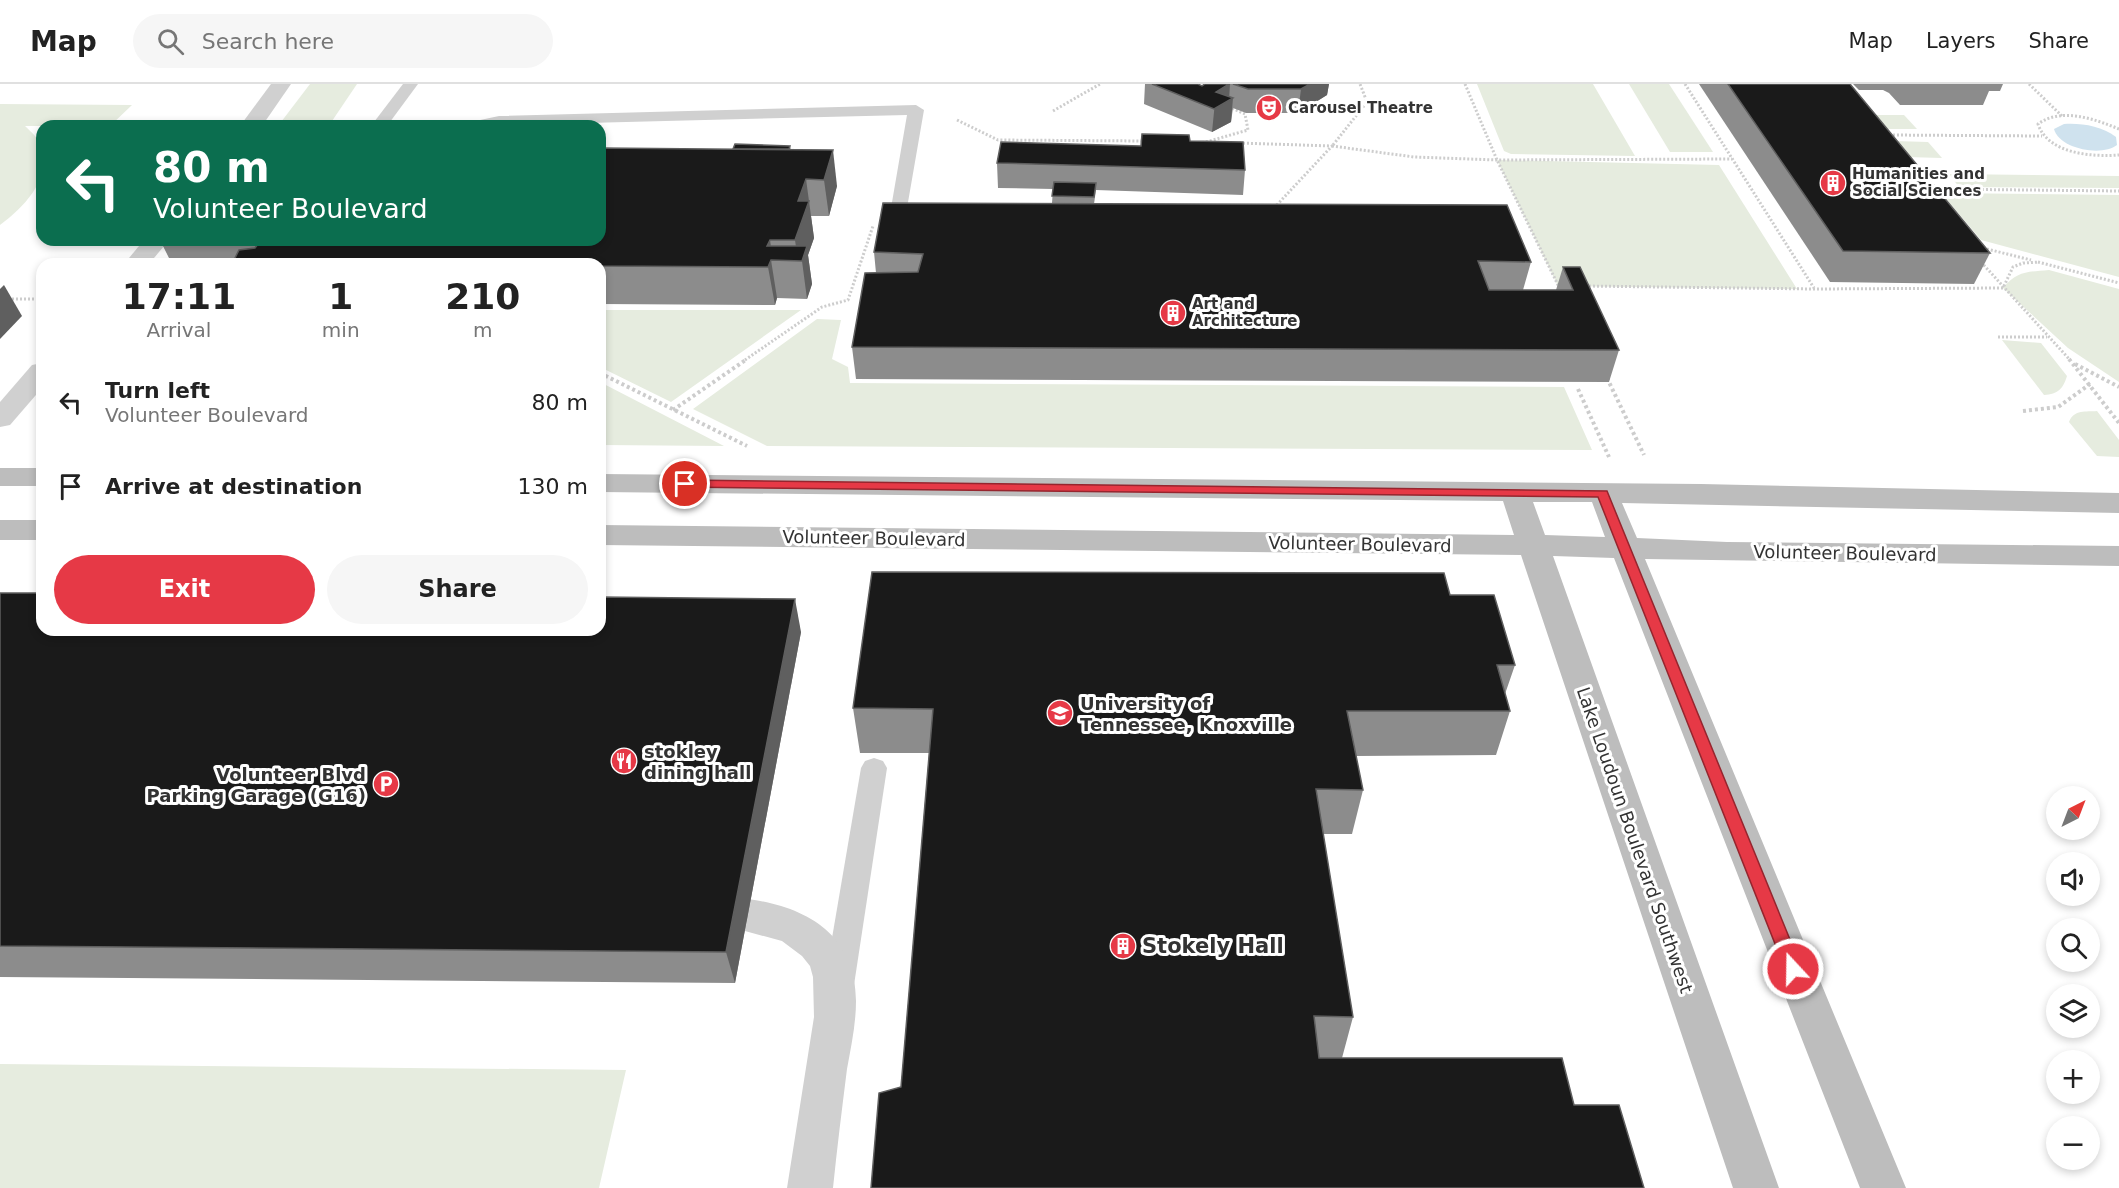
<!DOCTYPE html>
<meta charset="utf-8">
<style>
body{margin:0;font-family:"DejaVu Sans",sans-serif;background:#f6f6f6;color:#222;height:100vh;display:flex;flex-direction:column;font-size:22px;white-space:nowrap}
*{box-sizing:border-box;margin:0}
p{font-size:20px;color:#767676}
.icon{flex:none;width:33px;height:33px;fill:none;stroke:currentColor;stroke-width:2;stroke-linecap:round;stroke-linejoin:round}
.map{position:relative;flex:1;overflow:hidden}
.details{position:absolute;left:36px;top:174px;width:570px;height:378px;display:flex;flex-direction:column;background:#fff;border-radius:18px;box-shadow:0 3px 9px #0003}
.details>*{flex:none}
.hud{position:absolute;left:36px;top:36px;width:570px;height:126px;border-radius:18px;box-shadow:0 3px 9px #0003;background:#0b6e4f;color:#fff;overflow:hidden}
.needle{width:39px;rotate:42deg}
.controls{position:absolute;left:2046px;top:702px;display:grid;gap:12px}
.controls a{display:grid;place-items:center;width:54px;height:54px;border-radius:50%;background:#fff;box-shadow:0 3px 9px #0003;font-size:30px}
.pin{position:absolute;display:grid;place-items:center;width:51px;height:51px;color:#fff;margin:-26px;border:3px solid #fff;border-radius:50%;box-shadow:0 2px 6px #0007}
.me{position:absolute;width:66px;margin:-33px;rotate:339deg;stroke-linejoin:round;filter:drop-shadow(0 0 4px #0008)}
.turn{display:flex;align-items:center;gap:21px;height:126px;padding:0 18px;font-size:27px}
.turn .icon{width:78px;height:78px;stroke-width:2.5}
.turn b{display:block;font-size:42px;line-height:51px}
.eta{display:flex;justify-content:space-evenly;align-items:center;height:102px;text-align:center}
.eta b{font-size:36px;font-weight:700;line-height:42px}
.action{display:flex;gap:12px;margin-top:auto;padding:12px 18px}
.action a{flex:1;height:69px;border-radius:36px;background:#e63946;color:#fff;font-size:24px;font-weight:700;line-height:69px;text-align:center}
.action a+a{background:#f6f6f6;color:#222}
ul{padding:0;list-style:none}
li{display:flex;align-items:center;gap:18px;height:84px;padding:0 18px}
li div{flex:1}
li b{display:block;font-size:22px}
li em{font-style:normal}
header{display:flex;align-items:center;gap:36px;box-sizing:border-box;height:84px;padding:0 30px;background:#fff;border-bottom:2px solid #e0e0e0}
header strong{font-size:28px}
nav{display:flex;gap:33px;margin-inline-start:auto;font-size:21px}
.search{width:420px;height:54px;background:#f6f6f6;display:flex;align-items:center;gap:15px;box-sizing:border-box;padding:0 21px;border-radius:33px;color:#767676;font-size:22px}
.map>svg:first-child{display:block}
.green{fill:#e6ecdf}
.water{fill:#cfe2ee}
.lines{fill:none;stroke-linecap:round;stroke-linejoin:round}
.path-far1{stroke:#cdcdcd;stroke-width:3;stroke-dasharray:2 2;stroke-linecap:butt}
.path{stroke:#cdcdcd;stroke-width:4;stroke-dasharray:3 3;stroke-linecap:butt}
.lane{fill:#d0d0d0;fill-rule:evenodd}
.street{fill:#d0d0d0;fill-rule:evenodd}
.secondary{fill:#bdbdbd;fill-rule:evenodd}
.wall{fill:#8c8c8c}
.shaded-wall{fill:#5f5f5f}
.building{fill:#1a1a1a;stroke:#5f5f5f;stroke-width:1.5}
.route{fill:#e63946;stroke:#96252e;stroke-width:1.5}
.labels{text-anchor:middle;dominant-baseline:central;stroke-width:6;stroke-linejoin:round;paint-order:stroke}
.far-poi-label{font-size:15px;font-weight:bold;fill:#333;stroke:#fff;text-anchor:start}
.street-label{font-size:18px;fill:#333;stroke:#fff}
.poi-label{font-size:18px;font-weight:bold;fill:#333;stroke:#fff;text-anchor:start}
.near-poi-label{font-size:21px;font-weight:bold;fill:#333;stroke:#fff;text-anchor:start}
</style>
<header>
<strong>Map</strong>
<div class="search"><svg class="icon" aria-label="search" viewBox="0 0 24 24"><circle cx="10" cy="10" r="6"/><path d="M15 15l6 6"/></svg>Search here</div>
<nav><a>Map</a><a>Layers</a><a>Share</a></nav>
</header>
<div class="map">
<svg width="2119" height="1104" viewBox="0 0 2119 1104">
<rect width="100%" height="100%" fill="#fff"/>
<g class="green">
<polygon points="310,0 357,0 330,40 352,42 278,42"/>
<polygon points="1477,0 1593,0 1635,72 1511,70 1504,67"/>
<polygon points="1629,0 1669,0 1713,68 1670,68"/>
<path d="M 0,20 L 132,21 L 110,42 L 25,42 C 31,48 40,55 42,64 C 50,97 24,123 0,141 Z"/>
<polygon points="1873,31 1904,31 1917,45 1885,45"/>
<polygon points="1894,57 1928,58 1942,74 1906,73"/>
<polygon points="1497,76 1719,81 1797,205 1558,202"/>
<polygon points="1949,90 2119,92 2119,104 1959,103"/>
<polygon points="1941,109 2119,111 2119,193 1981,156"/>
<path d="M 2049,186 L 2119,205 L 2119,298 L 2068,264 L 2003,204 C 2017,187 2027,188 2049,186 Z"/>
<polygon points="600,226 801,226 671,318 600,283"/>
<polygon points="817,235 841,236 832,275 848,283 850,299 1564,303 1592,366 767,362 693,325"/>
<path d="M 2002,256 L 2041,259 L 2067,292 C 2063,305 2058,310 2044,311 Z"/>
<polygon points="600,298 724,362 600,361"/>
<path d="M 2097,327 L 2119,356 L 2119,373 L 2097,372 L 2069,338 C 2074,325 2086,328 2097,327 Z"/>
<polygon points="0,980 626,986 599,1104 0,1104"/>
</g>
<path class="water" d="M 2064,40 C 2082,39 2101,42 2116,53 L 2117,61 C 2102,73 2059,65 2054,45 Z"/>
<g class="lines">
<g class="path-far1">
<polyline points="1465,0 1497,76 1559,203"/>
<polyline points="1685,0 1814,204"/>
<polyline points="2029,0 2062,32"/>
<polyline points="1053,27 1100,0"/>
<polyline points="957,36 998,56 1144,57"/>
<path d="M 2119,45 C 2095,35 2061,23 2038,40 C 2048,70 2092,73 2119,71"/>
<polyline points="1889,51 2042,52"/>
<polyline points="1206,58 1248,46 1245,30 1229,23"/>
<polyline points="1239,59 1332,62 1274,124"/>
<polyline points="1333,61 1367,18 1360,0"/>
<polyline points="1332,62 1414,73 1497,76 1732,75"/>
<polyline points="1934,105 2119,107"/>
<polyline points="1983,164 2031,176"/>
<polyline points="1981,178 2070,276"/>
<polyline points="2038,178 2119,199"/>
<polyline points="1585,202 1814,205 2003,204 2013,183 2023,179 2039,178"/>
<polyline points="0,215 42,215"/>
<polyline points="1998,253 2047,253"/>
<polyline points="745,276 822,223 848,216 873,142"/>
</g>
<g class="path">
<polyline points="2069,275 2119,339"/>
<polyline points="2075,280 2119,303"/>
<polyline points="600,289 747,362"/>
<polyline points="1607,294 1644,371"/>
<polyline points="1578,305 1609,373"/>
<polyline points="673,326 747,275"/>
<polyline points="2023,327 2058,323 2090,300"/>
</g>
<g class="lane">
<polygon points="403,0 418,0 387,42 371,42"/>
<polygon points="916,21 924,26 907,124 905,128 893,128 891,124 907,31 464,42 466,39 499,32"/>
<polygon points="874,674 883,677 887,684 854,901 850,910 839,914 828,910 824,901 861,684 865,677"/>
</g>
<g class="street">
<polygon points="271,0 291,0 262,42 240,42"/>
<polygon points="144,156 169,156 149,180 124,180"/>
<polygon points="42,279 42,304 10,341 0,343 0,318 32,281"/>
<path d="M 748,815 C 807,823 856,851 856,917 C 856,940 851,963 847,985 C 842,1025 837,1064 833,1104 L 787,1104 L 814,933 L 813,893 L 810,882 L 802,872 L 782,857 L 734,844 L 728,832 L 734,820 Z"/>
</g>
<g class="secondary">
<rect x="0" y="384" width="42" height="18"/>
<path d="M 600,390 L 1701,400 L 2119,409 L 2119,429 L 1622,419 L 1637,454 L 1727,458 L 2119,462 L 2119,482 L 1645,475 L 1906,1104 L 1860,1104 L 1614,474 L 1553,472 L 1779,1104 L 1733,1104 L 1521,471 L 600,461 L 600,441 L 1514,451 L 1503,417 L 600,408 ZM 1533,418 L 1592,418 L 1605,453 L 1545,451 Z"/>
<rect x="0" y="436" width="42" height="20"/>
</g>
</g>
<g class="wall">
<polygon points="1145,0 1198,0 1202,2 1203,0 1329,0 1327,11 1298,29 1246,29 1233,24 1231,38 1212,48 1144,20"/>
<polygon points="1699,0 1850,0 1990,169 1974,200 1830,198"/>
<polygon points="1853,0 2003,0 2000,7 1989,7 1983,21 1900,21 1889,9 1883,6 1859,6"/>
<polygon points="1190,57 1245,86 1243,111 1096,106 1094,120 1531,178 1523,206 1556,206 1563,183 1619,266 1609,298 856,295 852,263 876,189 874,168 1052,119 1053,105 998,104 997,79"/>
<polygon points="790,62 791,66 837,102 829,132 811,132 814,154 808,171 812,200 807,215 777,214 775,221 600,220 600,180 172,180 162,160 733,65"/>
<polygon points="0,509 801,548 735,899 0,893"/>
<polygon points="1450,511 1515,581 1505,610 1510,627 1496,671 1356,672 1363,706 1352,750 1323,750 1353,933 1342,974 1574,1021 1644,1104 901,1003 929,669 860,669 853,624"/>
</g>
<g class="shaded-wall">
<polygon points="1229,0 1230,0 1229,16 1233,14 1231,38 1212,48 1216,8"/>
<polygon points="1310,0 1329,0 1327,11 1298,29 1301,5"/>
<polygon points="833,66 837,102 829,132 824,96"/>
<polygon points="806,95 814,154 808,171 812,200 807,215 802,177 798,177 795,156 798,117"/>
<polygon points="770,156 773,176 771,176 777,214 775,221 768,183 767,162"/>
<polygon points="4,201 22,232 0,255 0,205"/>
<polygon points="795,515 801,548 735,899 726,868"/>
</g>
<g class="building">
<polygon points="1152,0 1198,0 1202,2 1205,0 1229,0 1216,8 1233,14 1214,25"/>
<polygon points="1233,0 1310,0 1301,5 1248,5"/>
<polygon points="1728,0 1850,0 1990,169 1843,167"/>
<polygon points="1142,50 1189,51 1190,57 1243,58 1245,86 997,79 1001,58 1141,62"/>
<polygon points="735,60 790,62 789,65 733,65"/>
<polygon points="600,64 833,66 824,96 806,95 798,117 809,117 795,156 770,156 767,162 807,162 802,177 771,176 768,183 600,182 600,180 232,180 239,166 255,164 258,160 162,160 166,156 600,156"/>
<polygon points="1054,98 1096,99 1094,113 1052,112"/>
<polygon points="883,119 1507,121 1531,178 1478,177 1489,206 1573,206 1563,183 1580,183 1619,266 852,263 865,189 918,188 923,170 874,168"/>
<polygon points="872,488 1444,489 1450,511 1494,511 1515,581 1497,581 1510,627 1347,627 1363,706 1316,705 1353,933 1314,932 1319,974 1562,974 1574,1021 1619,1021 1644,1104 871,1104 879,1009 901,1003 933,625 853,624"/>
<polygon points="0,509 42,509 42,546 600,546 600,513 795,515 726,868 0,862"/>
</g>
<polygon class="route" points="685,396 1607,407 1802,885 1799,890 1793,892 1787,890 1785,885 1598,413 681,403 681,397"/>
<defs>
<g id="theatre-disc" transform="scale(1.35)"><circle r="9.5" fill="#e63946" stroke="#fff"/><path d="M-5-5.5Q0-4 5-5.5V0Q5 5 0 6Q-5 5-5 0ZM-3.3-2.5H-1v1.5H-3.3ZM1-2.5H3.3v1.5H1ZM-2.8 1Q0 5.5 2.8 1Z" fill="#fff"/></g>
<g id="building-disc" transform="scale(1.35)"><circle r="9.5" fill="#e63946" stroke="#fff"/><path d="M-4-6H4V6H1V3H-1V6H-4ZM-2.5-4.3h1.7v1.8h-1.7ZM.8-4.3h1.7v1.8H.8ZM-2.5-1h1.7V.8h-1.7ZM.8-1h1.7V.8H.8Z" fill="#fff"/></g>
<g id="university-disc" transform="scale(1.35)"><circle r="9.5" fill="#e63946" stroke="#fff"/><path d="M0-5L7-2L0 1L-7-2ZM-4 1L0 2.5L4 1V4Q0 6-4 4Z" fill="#fff"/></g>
<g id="restaurant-disc" transform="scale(1.35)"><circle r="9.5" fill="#e63946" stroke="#fff"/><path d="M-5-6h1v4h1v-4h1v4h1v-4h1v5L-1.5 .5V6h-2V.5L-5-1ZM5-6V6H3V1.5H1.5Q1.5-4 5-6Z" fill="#fff"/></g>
<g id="parking-disc" transform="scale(1.35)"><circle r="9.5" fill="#e63946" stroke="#fff"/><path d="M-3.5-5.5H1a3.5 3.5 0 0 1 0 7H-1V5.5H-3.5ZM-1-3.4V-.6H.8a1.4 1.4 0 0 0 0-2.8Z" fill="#fff"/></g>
</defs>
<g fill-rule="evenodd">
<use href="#theatre-disc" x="1269" y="24"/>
<use href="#building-disc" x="1833" y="99"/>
<use href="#building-disc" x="1173" y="229"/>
<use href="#university-disc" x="1060" y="629"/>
<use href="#restaurant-disc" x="624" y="677"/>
<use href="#parking-disc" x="386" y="700"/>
<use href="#building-disc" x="1123" y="862"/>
</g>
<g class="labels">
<g class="far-poi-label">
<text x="1288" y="24">Carousel Theatre</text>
<text x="1852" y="90">Humanities and<tspan x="1852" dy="17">Social Sciences</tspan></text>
<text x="1192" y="220">Art and<tspan x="1192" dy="17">Architecture</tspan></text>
</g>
<g class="street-label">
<text transform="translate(874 454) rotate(1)">Volunteer Boulevard</text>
<text transform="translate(1360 460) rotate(1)">Volunteer Boulevard</text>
<text transform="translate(1845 469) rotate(1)">Volunteer Boulevard</text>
<text transform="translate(1635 756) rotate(71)">Lake Loudoun Boulevard Southwest</text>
</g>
<g class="poi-label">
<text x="1080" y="619">University of<tspan x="1080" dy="21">Tennessee, Knoxville</tspan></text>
<text x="644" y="667">stokley<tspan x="644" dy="21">dining hall</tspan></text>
<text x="366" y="690" text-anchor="end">Volunteer Blvd<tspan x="366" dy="21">Parking Garage (G16)</tspan></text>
</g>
<g class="near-poi-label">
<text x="1142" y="862">Stokely Hall</text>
</g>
</g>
</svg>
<div class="controls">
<a><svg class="needle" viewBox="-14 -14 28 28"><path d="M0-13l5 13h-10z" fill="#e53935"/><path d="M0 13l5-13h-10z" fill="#767676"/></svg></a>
<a><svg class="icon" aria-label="sound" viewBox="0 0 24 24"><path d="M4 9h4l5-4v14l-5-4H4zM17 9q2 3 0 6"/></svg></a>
<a><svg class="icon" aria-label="search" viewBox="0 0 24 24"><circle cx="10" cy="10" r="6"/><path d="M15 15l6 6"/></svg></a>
<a><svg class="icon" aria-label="layers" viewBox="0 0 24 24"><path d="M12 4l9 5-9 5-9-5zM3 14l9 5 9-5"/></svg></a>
<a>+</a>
<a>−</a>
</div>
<div class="pin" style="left:685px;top:400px;background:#d93025"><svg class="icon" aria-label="arrive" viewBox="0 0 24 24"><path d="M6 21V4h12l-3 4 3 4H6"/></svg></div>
<svg class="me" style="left:1793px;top:885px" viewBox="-20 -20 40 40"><circle r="17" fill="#e63946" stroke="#fff" stroke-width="3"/><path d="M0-11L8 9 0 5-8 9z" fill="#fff"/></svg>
<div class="hud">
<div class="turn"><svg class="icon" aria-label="left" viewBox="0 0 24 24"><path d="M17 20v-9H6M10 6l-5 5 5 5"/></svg><div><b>80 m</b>Volunteer Boulevard</div></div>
</div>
<section class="details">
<div class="eta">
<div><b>17:11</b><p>Arrival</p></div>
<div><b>1</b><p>min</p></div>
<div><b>210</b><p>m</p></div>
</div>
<ul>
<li><svg class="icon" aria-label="left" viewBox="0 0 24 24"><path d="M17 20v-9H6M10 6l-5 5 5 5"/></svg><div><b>Turn left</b><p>Volunteer Boulevard</p></div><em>80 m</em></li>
<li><svg class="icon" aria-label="arrive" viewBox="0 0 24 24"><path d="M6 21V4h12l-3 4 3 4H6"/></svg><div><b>Arrive at destination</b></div><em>130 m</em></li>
</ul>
<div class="action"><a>Exit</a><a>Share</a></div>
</section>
</div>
